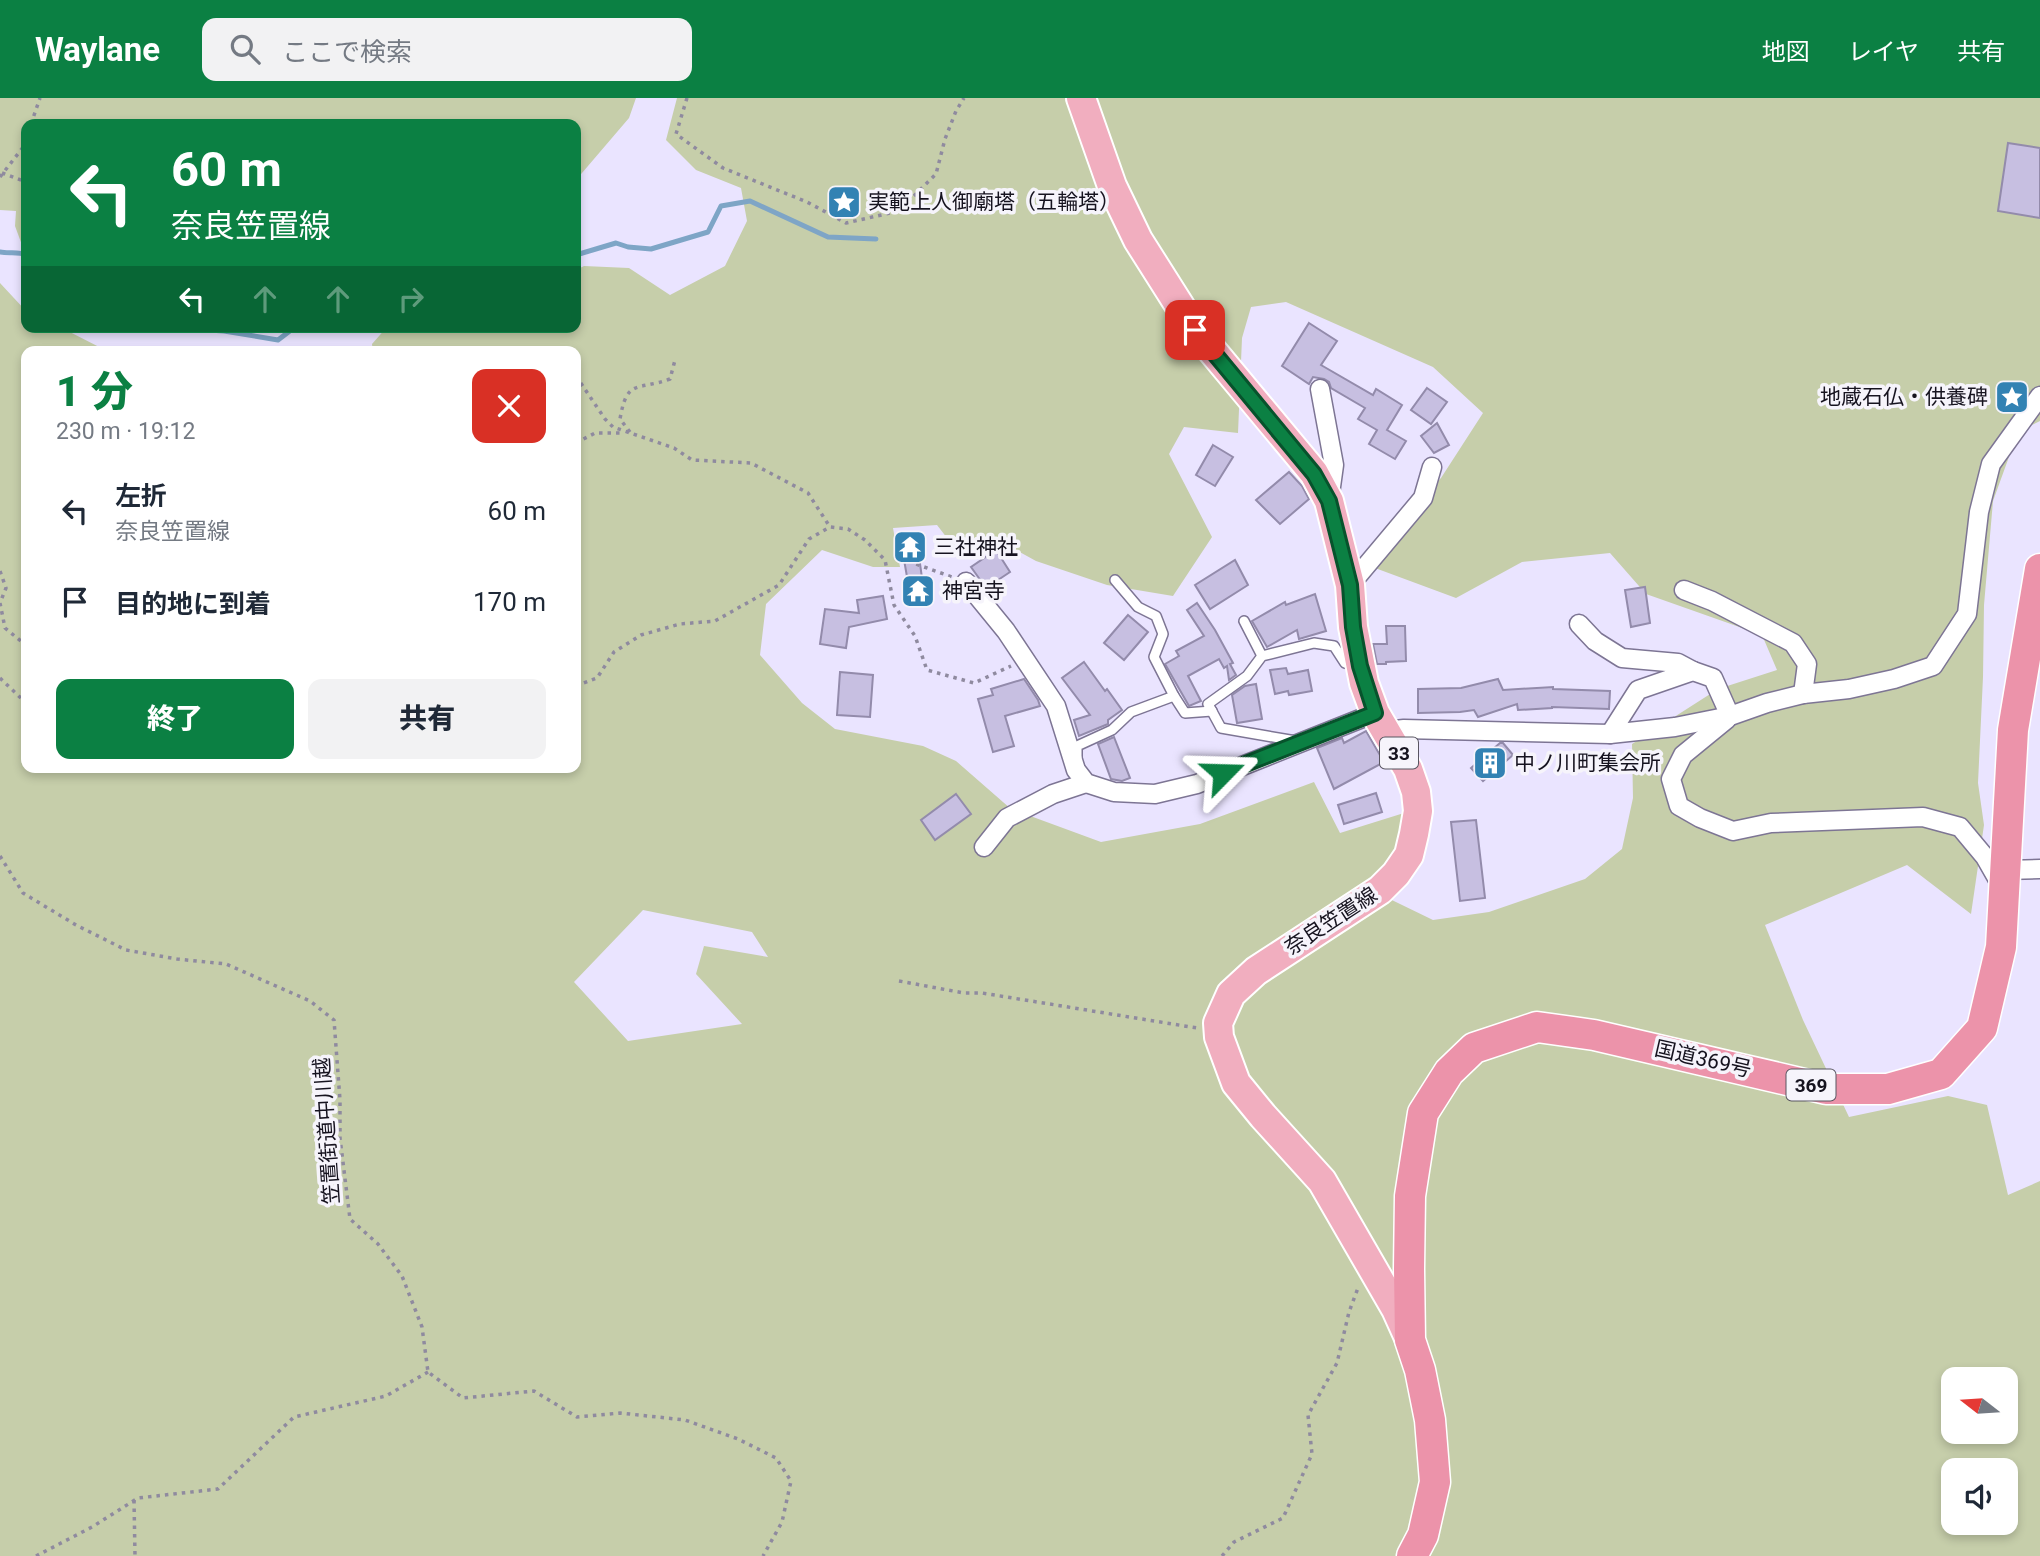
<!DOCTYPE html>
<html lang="ja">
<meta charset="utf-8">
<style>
body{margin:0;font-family:Roboto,"Noto Sans JP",sans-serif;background:#f2f2f3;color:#1f2937;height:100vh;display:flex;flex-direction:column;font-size:26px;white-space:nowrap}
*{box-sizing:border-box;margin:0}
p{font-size:23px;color:#747a83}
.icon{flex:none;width:38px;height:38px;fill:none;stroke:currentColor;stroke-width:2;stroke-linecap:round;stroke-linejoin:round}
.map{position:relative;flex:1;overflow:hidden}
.sheet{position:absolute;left:21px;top:248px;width:560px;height:427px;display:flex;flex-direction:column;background:#fff;border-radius:14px;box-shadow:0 4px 10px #0003}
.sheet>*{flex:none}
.banner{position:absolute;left:21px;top:21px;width:560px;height:214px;border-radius:14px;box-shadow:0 4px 10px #0003;background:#0b8043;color:#fff;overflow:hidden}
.needle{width:46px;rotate:287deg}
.fabs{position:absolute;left:1941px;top:1269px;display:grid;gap:14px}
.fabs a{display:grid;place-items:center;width:77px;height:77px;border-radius:14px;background:#fff;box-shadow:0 4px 10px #0003;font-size:35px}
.pin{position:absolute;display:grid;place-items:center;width:60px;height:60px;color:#fff;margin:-30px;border-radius:14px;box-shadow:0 4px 10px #0006}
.me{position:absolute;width:77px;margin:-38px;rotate:68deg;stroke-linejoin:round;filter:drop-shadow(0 0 5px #0008)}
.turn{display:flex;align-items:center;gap:24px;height:147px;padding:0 35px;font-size:32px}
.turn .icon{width:91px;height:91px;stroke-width:2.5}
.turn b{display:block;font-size:49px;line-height:60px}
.lanes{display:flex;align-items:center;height:66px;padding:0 35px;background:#0003;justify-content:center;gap:35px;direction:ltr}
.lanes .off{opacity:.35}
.round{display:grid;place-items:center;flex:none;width:74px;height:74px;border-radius:14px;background:#f2f2f3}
.summary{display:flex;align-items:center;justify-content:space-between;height:119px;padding:0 35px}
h1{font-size:42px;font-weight:800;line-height:52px;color:#0b8043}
.cta{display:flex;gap:14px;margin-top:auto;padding:14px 35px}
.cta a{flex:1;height:80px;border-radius:14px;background:#0b8043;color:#fff;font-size:28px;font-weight:800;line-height:80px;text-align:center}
.cta a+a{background:#f2f2f3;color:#1f2937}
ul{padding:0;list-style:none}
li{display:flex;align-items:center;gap:21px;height:91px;padding:0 35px}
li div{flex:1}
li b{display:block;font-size:26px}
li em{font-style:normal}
header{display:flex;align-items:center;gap:42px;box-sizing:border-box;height:98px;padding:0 35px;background:#0b8043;color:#fff}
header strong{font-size:33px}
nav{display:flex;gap:38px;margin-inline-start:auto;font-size:24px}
.search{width:490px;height:63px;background:#f2f2f3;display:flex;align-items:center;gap:18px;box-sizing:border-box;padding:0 24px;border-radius:14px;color:#747a83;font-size:26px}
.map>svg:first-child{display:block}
.green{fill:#c6ceaa;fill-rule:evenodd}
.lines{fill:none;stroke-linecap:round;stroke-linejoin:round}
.stream{stroke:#7ea5c6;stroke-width:5}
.building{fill:#c7bfe1;stroke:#938bab;stroke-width:2}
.service-casing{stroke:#7d7594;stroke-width:12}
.minor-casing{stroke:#7d7594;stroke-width:21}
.primary-casing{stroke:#fff;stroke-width:32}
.trunk-casing{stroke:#fff;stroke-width:33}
.path{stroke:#8f8a9f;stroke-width:3.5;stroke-dasharray:3.5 5;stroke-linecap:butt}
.service{stroke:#fff;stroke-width:9}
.minor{stroke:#fff;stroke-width:18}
.primary{stroke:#f1aebf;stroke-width:28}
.trunk{stroke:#ec93aa;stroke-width:30}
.route-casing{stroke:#07532c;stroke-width:18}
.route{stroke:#0b8043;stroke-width:12}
.labels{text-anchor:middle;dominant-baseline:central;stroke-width:7;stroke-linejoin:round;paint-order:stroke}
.shield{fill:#f6f4fb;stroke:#595661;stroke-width:2}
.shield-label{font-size:19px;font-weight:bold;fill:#16131f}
.poi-label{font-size:21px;fill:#16131f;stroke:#f6f4fb;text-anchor:start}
.street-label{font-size:21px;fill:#16131f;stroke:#f6f4fb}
</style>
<header>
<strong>Waylane</strong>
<div class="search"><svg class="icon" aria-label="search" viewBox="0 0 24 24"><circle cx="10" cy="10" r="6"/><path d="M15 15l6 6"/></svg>ここで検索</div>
<nav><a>地図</a><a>レイヤ</a><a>共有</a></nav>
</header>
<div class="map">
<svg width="2040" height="1458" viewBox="0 0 2040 1458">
<rect width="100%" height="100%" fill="#eae4ff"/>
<g class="green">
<polygon points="0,0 636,0 629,20 576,82 576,26 26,26 26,149 22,147 15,128 16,113 0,112"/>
<path d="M 677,0 L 2040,0 L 2040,323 L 2018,334 L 1993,403 L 1984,507 L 1983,579 L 1978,685 L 1984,727 L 1971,816 L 1907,767 L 1765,827 L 1803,922 L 1849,1019 L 1948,998 L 1987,1007 L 2008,1097 L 2040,1083 L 2040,1458 L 0,1458 L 0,185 L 26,213 L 26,229 L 60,229 L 109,254 L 26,254 L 26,670 L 576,670 L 576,254 L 373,254 L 372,246 L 387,229 L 576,229 L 576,172 L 584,168 L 629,170 L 670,197 L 725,168 L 747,123 L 741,90 L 696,72 L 666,42 ZM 1286,204 L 1433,269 L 1483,315 L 1441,380 L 1387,435 L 1375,470 L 1456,500 L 1522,464 L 1610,455 L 1646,496 L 1762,537 L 1777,572 L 1718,591 L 1632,646 L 1633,700 L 1622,751 L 1585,781 L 1489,814 L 1433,822 L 1365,789 L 1400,751 L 1404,715 L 1340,735 L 1314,684 L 1200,726 L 1101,744 L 1011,711 L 956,663 L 923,648 L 835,631 L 802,605 L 760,557 L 766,506 L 822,452 L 873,469 L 900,469 L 893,430 L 937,427 L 961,458 L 992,439 L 1036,463 L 1107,487 L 1173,498 L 1212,439 L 1169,356 L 1184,329 L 1238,335 L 1242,240 L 1251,209 ZM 643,812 L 752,834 L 768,859 L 704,848 L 696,876 L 742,926 L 628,943 L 574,884 ZM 1953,1281 L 2006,1281 L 2006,1334 L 1953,1334 ZM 1953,1372 L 2006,1372 L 2006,1424 L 1953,1424 Z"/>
</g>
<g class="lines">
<g class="stream">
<path d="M 0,154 C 8,156 19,153 26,157"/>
<polyline points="576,157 616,145 628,149 651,151 708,134 721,108 750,103 828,139 876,141"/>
<polyline points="163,229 224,233 278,242 295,229"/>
</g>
</g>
<g class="building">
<polygon points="2008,45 2040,50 2040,120 1998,113"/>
<polygon points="1309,225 1337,243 1321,267 1373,297 1376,291 1402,307 1387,332 1406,343 1395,361 1369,346 1377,332 1358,321 1365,310 1331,290 1329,284 1324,281 1313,279 1309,286 1282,268"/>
<polygon points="1427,290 1447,304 1431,326 1411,312"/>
<polygon points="1437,325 1449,347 1434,355 1421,338"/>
<polygon points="1213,347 1233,359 1215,388 1196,377"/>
<polygon points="1289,374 1302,388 1309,401 1280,426 1256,402"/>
<polygon points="916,437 922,480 924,480 929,503 912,507 900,439"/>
<polygon points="996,452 1010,474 986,490 971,469"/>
<polygon points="1235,462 1248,487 1210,511 1195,487"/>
<polygon points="1645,489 1650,525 1631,529 1625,492"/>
<polygon points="1315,496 1326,533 1299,541 1297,532 1267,549 1252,523 1285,504 1286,507"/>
<polygon points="883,498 887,521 849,529 846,550 820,546 825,511 859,515 857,502"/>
<polygon points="1197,505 1215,532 1233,565 1230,566 1236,577 1229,582 1227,568 1224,570 1219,561 1188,578 1201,603 1189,608 1165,566 1179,558 1176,553 1204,538 1187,512"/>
<polygon points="1128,517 1148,534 1124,562 1104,545"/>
<polygon points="1386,528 1405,528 1406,563 1386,564 1386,566 1377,566 1373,546 1387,546"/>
<polygon points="1084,564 1105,593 1107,591 1122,612 1108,622 1108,626 1079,638 1074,622 1090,617 1062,580"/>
<polygon points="1286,570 1288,576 1308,572 1312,593 1289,597 1288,593 1275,596 1270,572"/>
<polygon points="840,574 873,577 870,619 837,617"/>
<polygon points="1024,581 1038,602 1040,608 1005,618 1014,648 993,654 978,601 993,597 991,591"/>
<polygon points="1498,581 1503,592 1553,589 1553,591 1610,593 1609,611 1552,609 1552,610 1518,612 1517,606 1478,619 1474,612 1460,614 1418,615 1418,591 1461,590"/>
<polygon points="1256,586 1262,621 1237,625 1232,597 1245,588"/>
<polygon points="1366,633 1384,664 1334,691 1317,650 1342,640 1344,645"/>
<polygon points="1114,639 1130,680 1122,683 1111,681 1098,646"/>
<polygon points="1500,645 1503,645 1513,657 1483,683 1471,670"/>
<polygon points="1376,695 1382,714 1344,726 1338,707"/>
<polygon points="956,696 971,716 935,742 921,722"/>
<polygon points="1476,722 1485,800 1460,803 1451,724"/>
</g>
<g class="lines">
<g class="service-casing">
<g id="service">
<polyline points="1115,482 1138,509 1156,518 1163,536 1154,559 1174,598 1185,615 1212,613"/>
<polyline points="1244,523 1262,558"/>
<polyline points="1296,643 1221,630 1208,606 1247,578 1262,558 1314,545 1334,548 1345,565 1357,567"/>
<polyline points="1077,659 1077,648 1112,632 1131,614 1174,598"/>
</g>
</g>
<g class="minor-casing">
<g id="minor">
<polyline points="1320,291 1334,367 1329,403"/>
<polyline points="966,484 1006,533 1056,608 1076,672 1086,685 1114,694 1155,696 1197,686 1375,615"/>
<polyline points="1350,487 1423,400 1432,369"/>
<polyline points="1684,492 1712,503 1793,545 1807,566 1803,596"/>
<polyline points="1579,526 1595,543 1622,560 1678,565 1693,573"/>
<polyline points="1727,621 1683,657 1671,681 1679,708 1700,720 1733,733 1771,725 1923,719 1960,729 1985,759 2001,787"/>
<polyline points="1385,633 1404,631 1610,636 1675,629 1730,618 1767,605 1803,596 1849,591 1894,581 1933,568 1967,516 1979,414 1991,366 2040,298"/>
<polyline points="1610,636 1638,592 1693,573 1713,580 1730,618"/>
<polyline points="984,749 1007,720 1053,696 1086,685"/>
<polyline points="2006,772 2040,771"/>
</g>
</g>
<g class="primary-casing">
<polyline id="primary" points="1081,0 1112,88 1138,142 1195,232 1314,375 1329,403 1350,487 1353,529 1364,585 1375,615 1408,671 1416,694 1418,713 1414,736 1409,757 1396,776 1380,792 1256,873 1231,896 1218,925 1219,939 1236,985 1263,1018 1322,1083 1396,1211 1410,1242"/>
</g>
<g class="trunk-casing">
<polyline id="trunk" points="1412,1458 1423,1437 1435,1384 1430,1322 1420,1272 1410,1242 1409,1171 1410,1098 1423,1015 1449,974 1474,950 1537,929 1594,937 1826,991 1888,991 1941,976 1982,930 2001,849 2013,632 2040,471"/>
</g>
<g class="path">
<polyline points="687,0 676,36 723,70 807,104 846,125 899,113 936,76 945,41 956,13 964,0"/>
<polyline points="31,26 40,0"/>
<polyline points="2,75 26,84"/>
<polyline points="0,79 24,48 26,40"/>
<polyline points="576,278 605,321 613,329 674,350 692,362 751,365 808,395 830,429"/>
<path d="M 630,334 L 620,321 C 627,280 637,293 670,281 L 675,262"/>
<polyline points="576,345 595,335 623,335"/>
<polyline points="912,460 913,465 952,479"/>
<polyline points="0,473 6,490 0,505 5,530 22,544 26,552"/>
<polyline points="0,580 26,605"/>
<polyline points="576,588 597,580 614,554 641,537 680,526 715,523 779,487 809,441 830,429 848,431 865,442 885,462 894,507 915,538 927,572 974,585 1011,568"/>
<polyline points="0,758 23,795 76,827 126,852 177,861 226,866 310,903 334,922 340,1002 340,1040 350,1121 378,1146 402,1178 422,1229 428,1274 463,1300 534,1293 577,1319 620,1315 685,1322 738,1341 776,1360 791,1383 782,1424 763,1458"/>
<polyline points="899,883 964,895 982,895 1197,930"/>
<polyline points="134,1402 135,1458"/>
<polyline points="36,1458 92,1429 138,1400 218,1391 294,1319 386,1298 428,1274"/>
<polyline points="1222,1458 1234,1444 1283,1420 1312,1356 1308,1317 1337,1265 1349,1214 1358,1190"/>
</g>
<use href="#service" class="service"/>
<use href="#minor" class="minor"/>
<use href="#primary" class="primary"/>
<use href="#trunk" class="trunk"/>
</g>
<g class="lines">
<g class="route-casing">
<polyline id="route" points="1195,232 1314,376 1329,403 1350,487 1353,529 1360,568 1375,615 1223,675"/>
</g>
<use href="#route" class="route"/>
</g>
<defs>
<g id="sight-square" transform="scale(1.75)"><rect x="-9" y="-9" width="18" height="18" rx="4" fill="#3282b3" stroke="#f6f4fb"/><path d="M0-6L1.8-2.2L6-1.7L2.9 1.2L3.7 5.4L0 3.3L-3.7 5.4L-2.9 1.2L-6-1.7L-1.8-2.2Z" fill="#fff"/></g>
<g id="temple-square" transform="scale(1.75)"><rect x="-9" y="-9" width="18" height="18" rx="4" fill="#3282b3" stroke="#f6f4fb"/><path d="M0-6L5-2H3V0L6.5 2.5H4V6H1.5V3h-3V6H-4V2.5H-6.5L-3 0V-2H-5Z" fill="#fff"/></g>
<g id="building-square" transform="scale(1.75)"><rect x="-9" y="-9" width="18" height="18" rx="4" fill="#3282b3" stroke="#f6f4fb"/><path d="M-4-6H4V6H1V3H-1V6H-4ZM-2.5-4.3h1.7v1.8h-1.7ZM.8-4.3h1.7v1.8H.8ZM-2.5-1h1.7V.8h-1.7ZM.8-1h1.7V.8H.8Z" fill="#fff"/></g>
</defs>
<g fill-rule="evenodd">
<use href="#sight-square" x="844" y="104"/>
<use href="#sight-square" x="2012" y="299"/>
<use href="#temple-square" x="910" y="449"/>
<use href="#temple-square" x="918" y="493"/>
<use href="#building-square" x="1490" y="665"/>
</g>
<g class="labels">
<g class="shield">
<rect x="1380" y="639.5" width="38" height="31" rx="5"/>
<rect x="1786.5" y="971.5" width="49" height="31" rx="5"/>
</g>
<g class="shield-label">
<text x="1399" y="655">33</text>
<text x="1811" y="987">369</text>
</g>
<g class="poi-label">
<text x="868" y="104">実範上人御廟塔（五輪塔）</text>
<text x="1988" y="299" text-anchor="end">地蔵石仏・供養碑</text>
<text x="934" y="449">三社神社</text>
<text x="942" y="493">神宮寺</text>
<text x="1514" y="665">中ノ川町集会所</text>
</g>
<g class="street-label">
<text transform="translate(1331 823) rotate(-33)">奈良笠置線</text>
<text transform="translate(1703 961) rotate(13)">国道369号</text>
<text transform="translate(327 1033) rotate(-94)">笠置街道中川越</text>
</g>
</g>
</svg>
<div class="fabs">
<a><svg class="needle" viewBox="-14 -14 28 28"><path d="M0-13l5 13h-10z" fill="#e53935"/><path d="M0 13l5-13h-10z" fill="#747a83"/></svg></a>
<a><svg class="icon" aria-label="sound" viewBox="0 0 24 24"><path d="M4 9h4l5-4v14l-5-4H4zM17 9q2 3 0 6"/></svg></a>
</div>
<div class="pin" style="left:1195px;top:232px;background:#d93025"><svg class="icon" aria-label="arrive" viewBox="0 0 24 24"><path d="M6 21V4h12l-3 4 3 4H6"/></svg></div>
<svg class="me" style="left:1223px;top:675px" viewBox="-20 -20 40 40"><path d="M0-17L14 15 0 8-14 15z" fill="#0b8043" stroke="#fff" stroke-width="4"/></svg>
<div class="banner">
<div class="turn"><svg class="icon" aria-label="left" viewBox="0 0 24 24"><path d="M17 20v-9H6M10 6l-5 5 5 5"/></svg><div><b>60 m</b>奈良笠置線</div></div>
<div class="lanes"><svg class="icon" aria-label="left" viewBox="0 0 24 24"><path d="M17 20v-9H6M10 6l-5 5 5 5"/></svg><svg class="icon off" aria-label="ahead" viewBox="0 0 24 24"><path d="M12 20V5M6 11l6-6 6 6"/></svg><svg class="icon off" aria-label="ahead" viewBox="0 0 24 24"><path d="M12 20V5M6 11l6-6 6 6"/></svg><svg class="icon off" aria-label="right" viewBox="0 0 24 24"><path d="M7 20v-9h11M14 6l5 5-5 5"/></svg></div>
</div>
<section class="sheet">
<div class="summary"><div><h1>1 分</h1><p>230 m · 19:12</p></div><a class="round" style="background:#d93025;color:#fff"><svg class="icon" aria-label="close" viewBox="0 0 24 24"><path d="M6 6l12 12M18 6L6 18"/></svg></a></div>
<ul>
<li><svg class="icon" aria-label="left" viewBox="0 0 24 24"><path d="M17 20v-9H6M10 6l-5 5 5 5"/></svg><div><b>左折</b><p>奈良笠置線</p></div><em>60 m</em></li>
<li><svg class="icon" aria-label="arrive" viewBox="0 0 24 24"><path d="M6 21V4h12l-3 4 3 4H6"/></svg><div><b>目的地に到着</b></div><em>170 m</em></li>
</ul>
<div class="cta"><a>終了</a><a>共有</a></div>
</section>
</div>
